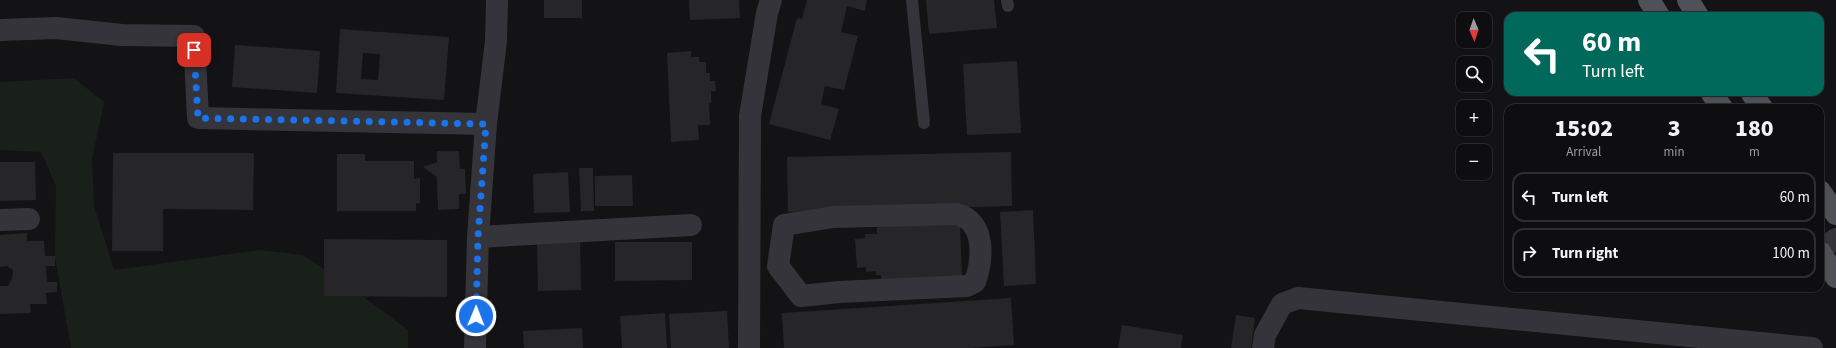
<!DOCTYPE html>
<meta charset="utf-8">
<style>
body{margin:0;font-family:"Source Sans 3",sans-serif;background:#171719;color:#f1f3f6;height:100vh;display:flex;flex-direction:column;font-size:15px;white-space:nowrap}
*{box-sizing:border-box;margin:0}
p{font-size:13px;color:#9b9c9f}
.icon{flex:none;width:22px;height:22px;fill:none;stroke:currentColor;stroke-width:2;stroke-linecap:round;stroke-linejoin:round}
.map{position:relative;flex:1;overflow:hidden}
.side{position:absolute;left:1504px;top:104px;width:320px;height:188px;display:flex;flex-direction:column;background:#0e0e10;border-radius:12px;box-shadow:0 1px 3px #0004,0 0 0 1px #2e2e30}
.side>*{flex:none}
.banner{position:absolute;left:1504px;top:12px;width:320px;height:84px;border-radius:12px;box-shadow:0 1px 3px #0004,0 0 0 1px #2e2e30;background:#00695c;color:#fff;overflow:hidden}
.needle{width:26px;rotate:178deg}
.tools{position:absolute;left:1456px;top:12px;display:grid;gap:8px}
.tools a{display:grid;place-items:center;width:36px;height:36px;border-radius:8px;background:#0e0e10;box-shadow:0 1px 3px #0004,0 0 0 1px #2e2e30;font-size:20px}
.pin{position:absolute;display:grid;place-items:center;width:34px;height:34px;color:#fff;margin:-17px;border-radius:8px;box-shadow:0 2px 6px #0006}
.me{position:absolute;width:44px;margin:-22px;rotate:1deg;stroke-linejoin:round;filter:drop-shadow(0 0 3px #0008)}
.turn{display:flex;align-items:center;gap:14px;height:84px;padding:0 12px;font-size:18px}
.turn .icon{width:52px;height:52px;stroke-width:2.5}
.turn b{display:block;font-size:28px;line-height:34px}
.eta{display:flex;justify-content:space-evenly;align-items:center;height:68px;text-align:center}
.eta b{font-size:24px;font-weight:800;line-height:28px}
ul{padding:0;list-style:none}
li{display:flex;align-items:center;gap:12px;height:50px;margin:0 8px 6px;padding:0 4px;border:2px solid #2e2e30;border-radius:12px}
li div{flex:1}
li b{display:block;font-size:15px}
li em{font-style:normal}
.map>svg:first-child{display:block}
.green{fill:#19201a}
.building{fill:#262629;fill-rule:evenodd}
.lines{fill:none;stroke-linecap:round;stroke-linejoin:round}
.lane{stroke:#34343a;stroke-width:12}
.street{stroke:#34343a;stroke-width:22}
.primary{stroke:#4f5159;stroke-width:22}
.route{stroke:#1a73e8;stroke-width:7;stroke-dasharray:0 12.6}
</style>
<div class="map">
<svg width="1836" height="348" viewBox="0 0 1836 348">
<rect width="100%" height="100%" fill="#131315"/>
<polygon class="green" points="74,78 104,102 92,159 94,206 114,270 260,250 303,255 352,288 408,330 408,348 71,348 55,257 56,186 41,152 0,150 0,82"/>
<g class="building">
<rect x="544" y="0" width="38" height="18"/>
<polygon points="689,0 739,0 740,18 690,20"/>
<polygon points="807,0 867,0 865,11 847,6 841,32 858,36 844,90 825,86 821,104 839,109 830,140 769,124 797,18 802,19"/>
<polygon points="926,0 994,0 997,28 929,34"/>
<path d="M 340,29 L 449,37 L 444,100 L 336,93 ZM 363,53 L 380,54 L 378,80 L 361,79 Z"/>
<polygon points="235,45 320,51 317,93 232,87"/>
<polygon points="691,51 691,57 699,57 699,62 706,62 706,73 710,73 710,81 715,81 716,91 711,91 711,103 709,103 710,125 698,125 699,140 671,142 667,53"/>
<polygon points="1017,61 1021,133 967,135 963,64"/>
<polygon points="437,151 459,151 460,169 465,169 466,194 459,194 459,209 438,210 437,177 423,167 437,162"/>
<polygon points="1011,152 1012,206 788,212 787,157"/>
<polygon points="113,153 254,153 253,210 163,209 163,251 112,251"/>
<polygon points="337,154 365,154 365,161 414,161 414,179 420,178 420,203 416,203 416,211 337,211"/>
<polygon points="0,162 35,162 36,200 0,201"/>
<polygon points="579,168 593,168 594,211 581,211"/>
<polygon points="568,172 570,212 534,213 533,174"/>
<polygon points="632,175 633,206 595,206 595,176"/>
<polygon points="1033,210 1036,284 1004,286 1000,212"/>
<polygon points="960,223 962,278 881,282 881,275 876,275 876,271 866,272 866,267 857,268 855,239 865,238 865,234 877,234 877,226"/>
<polygon points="27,233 27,241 44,241 45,256 55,256 55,266 46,266 47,282 57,282 57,292 46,293 47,304 30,304 31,313 0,314 0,286 8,286 12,279 13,270 7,266 0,267 0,235"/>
<polygon points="580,237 581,290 538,291 537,238"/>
<polygon points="324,239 447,240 447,297 324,296"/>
<polygon points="615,242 692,242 692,280 615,281"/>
<polygon points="1011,298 1014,345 971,348 784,348 782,313"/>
<polygon points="727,311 729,348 671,348 669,314"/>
<polygon points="665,313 667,348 622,348 620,316"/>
<polygon points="1236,315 1255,318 1251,348 1231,348"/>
<polygon points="1122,325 1183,335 1181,348 1118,348"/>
<polygon points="582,328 583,348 524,348 523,331"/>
</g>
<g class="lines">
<g class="lane">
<polyline points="912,0 924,123"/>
<polyline points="1007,0 1008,6"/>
</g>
<g class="street">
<polyline points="0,30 56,28 122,35 194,36 198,118 486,124 496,41 497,0"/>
<polyline points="486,124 478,237 691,225"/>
<path d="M 957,214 C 986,222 983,259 975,282 L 967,286 L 839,292 L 801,296 L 778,266 L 784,225 L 833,217 Z"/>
<polyline points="0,220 29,219"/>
<polyline points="1820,249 1836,239"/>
<polyline points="475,348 478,237"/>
<polyline points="749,348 750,116 767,13 771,0"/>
<polyline points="1263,348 1265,335 1282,304 1298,298 1812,348"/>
</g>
<g class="primary">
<polyline points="1649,0 1659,16"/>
<polyline points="1688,0 1698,16"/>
<polyline points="1711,92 1722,108"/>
<polyline points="1751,92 1762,108"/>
<polyline points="1820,191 1836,214"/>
<polyline points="1820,252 1836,277"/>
</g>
</g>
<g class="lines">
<polyline class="route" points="194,50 198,118 486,124 478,237 476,316"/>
</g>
</svg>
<div class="tools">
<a><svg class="needle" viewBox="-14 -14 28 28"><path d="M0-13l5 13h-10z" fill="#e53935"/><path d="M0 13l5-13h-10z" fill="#9b9c9f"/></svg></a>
<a><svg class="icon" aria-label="search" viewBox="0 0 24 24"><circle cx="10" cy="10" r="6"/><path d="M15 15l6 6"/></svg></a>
<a>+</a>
<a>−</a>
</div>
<div class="pin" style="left:194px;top:50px;background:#d93025"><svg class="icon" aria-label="arrive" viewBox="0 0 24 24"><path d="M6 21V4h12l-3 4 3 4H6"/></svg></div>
<svg class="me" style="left:476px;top:316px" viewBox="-20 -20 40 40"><circle r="17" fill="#1a73e8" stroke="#fff" stroke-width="3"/><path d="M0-11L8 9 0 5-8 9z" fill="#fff"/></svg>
<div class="banner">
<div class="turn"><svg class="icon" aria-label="left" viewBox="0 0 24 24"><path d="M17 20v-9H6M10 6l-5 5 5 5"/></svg><div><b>60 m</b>Turn left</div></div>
</div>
<section class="side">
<div class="eta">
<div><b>15:02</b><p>Arrival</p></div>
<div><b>3</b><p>min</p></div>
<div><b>180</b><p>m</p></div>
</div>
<ul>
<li><svg class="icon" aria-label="left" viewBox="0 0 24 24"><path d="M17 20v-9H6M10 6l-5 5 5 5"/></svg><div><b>Turn left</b></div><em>60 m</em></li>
<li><svg class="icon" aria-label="right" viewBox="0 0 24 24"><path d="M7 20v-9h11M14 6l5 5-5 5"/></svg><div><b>Turn right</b></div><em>100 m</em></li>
</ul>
</section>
</div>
